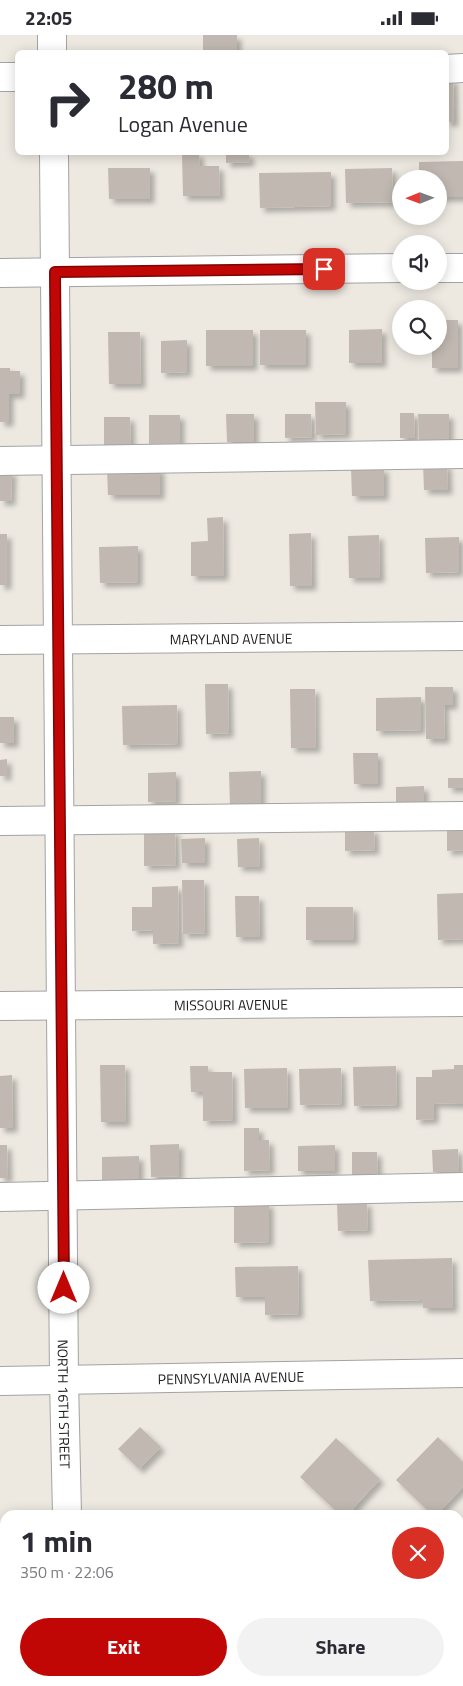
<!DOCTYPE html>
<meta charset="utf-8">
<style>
body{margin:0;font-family:"Titillium Web",sans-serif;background:#f2f2f3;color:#2b2b33;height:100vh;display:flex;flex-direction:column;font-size:19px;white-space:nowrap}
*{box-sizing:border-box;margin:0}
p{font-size:16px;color:#7c7c81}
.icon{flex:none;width:28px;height:28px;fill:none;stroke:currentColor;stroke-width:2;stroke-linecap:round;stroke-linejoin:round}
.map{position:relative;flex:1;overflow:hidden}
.side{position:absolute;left:0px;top:1475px;width:464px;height:176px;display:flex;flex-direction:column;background:#fff;border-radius:15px 15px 0 0;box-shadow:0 2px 12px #0003}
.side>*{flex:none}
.top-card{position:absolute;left:15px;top:15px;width:434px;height:105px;border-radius:8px;box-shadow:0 2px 12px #0003;background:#fff;color:#2b2b33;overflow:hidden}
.needle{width:32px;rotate:269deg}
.fabs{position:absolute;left:392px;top:135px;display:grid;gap:10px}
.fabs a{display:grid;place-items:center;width:55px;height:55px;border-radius:50%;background:#fff;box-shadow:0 2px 12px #0003;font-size:25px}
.pin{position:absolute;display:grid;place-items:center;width:42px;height:42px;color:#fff;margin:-21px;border-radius:10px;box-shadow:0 2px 8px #0006}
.me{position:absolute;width:55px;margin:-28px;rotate:0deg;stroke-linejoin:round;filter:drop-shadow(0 0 4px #0008)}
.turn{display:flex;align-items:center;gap:18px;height:105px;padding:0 20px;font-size:22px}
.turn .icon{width:65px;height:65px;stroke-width:2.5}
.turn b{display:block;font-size:35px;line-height:42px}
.round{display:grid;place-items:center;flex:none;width:52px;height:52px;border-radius:26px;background:#f2f2f3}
.head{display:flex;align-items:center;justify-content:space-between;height:85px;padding:0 20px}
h1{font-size:30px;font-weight:700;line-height:38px}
.primary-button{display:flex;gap:10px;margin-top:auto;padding:10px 20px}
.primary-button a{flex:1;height:58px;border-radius:30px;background:#c10706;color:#fff;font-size:20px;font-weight:700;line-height:58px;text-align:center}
.primary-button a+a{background:#f2f2f3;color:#2b2b33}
.status{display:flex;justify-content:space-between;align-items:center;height:35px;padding:0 25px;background:#fff;direction:ltr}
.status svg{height:14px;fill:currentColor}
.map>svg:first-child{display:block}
.building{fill:#c1b9b1;filter:url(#shadow)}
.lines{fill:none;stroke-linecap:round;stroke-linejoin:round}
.minor-casing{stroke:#a3a3a3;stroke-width:30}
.minor{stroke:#fff;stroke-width:28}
.route-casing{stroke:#7d0504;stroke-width:12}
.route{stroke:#c10706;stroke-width:9}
.labels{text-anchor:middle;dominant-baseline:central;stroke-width:4.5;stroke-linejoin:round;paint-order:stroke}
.street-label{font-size:14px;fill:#1c1c1c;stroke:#fff}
</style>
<div class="status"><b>22:05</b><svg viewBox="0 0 49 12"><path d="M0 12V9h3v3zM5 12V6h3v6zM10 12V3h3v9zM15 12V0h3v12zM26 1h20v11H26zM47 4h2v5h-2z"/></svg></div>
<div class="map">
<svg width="463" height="1651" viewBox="0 0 463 1651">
<defs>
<filter id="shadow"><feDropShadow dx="4.5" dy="4.5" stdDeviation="2.5" flood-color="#0004"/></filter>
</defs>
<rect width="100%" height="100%" fill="#ede9e1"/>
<g class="building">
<polygon points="203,0 237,0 237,16 203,17"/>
<polygon points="446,44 453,44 454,87 446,87"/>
<polygon points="199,118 200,131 219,131 220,161 183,161 182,119"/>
<polygon points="226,118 249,118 250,127 226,128"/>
<polygon points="463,126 463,162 439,162 439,144 419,144 419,127"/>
<polygon points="108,133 150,133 150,164 109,164"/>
<polygon points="392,133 393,167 346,168 345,134"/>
<polygon points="331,137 331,171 260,173 259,138"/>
<polygon points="439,285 458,285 458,333 432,333 432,311 439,311"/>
<polygon points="382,294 382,328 349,328 349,295"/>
<rect x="206" y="295" width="47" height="36"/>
<rect x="260" y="295" width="46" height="35"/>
<polygon points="108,297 140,297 141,349 109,349"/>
<polygon points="187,305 187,337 161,338 161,306"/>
<polygon points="0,333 10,333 10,336 20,336 20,359 9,359 9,387 0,387"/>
<polygon points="315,367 346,367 346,399 316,400"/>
<polygon points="400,378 414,378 415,403 400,403"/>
<polygon points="226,379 254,379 254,407 227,407"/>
<polygon points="285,379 311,379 312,402 285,403"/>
<polygon points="418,379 449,379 449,405 419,405"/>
<polygon points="149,380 180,380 180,408 149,409"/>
<polygon points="104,382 130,382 131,410 104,410"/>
<polygon points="423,429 447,429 448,455 424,455"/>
<polygon points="107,433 160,433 160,460 108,460"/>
<polygon points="384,433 384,461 352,461 351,434"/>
<polygon points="0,436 12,436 11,466 0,466"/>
<polygon points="223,482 224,541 191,541 191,507 208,506 207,483"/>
<polygon points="311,498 312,551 290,551 289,499"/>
<rect x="0" y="499" width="7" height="51"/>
<polygon points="379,500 380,543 349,543 348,501"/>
<polygon points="459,502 459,537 426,538 425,503"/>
<polygon points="138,511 138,547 100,548 99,512"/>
<polygon points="205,649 228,649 229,698 206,699"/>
<polygon points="425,652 453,652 453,670 444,670 445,704 426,704"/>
<polygon points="290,654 315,654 316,713 291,713"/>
<polygon points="421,662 421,695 376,696 376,663"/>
<polygon points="177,670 178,709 123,710 122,671"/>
<rect x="0" y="682" width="14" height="26"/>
<polygon points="353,718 378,718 378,749 354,749"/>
<polygon points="7,724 7,741 0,741 0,725"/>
<polygon points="261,736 261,770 230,771 229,737"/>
<polygon points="176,737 176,766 148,767 148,738"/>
<rect x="448" y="743" width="15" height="10"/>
<polygon points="424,751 424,772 396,772 396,752"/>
<polygon points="447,793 463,793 463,815 447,816"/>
<polygon points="374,794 375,815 345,816 345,795"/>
<polygon points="175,795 176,830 144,831 144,796"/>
<polygon points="205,803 205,828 182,828 181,804"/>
<polygon points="259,803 260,832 238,832 237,804"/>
<polygon points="182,845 204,845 205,898 183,899"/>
<polygon points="178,851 179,908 153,909 153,895 132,896 132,872 152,872 152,852"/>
<polygon points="463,858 463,904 438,905 437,859"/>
<polygon points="235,861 259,861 260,902 236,902"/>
<polygon points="306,872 353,872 354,905 306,905"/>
<polygon points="100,1030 125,1030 126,1087 101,1087"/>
<polygon points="454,1030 463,1030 463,1069 434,1068 434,1084 416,1085 416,1042 432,1042 432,1035 454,1034"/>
<polygon points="190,1031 208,1031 208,1037 232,1037 233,1085 203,1086 203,1057 191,1057"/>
<polygon points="396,1031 397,1070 354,1071 353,1032"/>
<polygon points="287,1033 288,1073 245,1073 244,1034"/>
<polygon points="341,1033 342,1069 300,1070 299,1034"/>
<polygon points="12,1040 13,1093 0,1093 0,1041"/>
<polygon points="244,1093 259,1093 259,1105 269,1105 270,1135 244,1136"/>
<polygon points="179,1109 179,1141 151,1142 150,1110"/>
<polygon points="0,1110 7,1110 8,1143 0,1143"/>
<polygon points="335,1110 335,1136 298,1136 298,1111"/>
<polygon points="458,1114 459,1137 433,1137 432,1115"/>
<polygon points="352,1117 377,1117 378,1141 352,1142"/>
<polygon points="139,1121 139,1145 102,1145 102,1122"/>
<polygon points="367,1167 368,1195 338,1196 337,1168"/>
<polygon points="269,1168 269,1207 234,1208 234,1169"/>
<polygon points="452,1223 453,1273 423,1273 422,1265 370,1266 368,1225"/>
<polygon points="298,1231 299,1279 265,1280 265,1262 236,1262 235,1232"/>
<polygon points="140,1392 161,1412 139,1434 118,1414"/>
<polygon points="438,1402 463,1427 463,1452 436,1480 432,1480 396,1445"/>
<polygon points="336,1403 380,1444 347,1480 340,1480 300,1442"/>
<polygon points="459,1520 463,1525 463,1553 459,1558"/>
<rect x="0" y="1554" width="5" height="32"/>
<rect x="0" y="1610" width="5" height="32"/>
<polygon points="459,1629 463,1629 463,1651 452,1651 452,1646 459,1646"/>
</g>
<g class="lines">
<g class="minor-casing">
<g id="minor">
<polyline points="52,0 52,18"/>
<polyline points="446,34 463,33"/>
<polyline points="0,42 18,42"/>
<path id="s1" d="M 54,118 L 64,1345 L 67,1480"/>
<polyline points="439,233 463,233"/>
<polyline points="0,238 401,233"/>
<polyline points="0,426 463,419"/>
<path id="s2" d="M 0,605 L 463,601"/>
<polyline points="0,786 463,781"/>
<path id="s3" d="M 0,971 L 463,967"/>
<polyline points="0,1162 463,1152"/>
<path id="s4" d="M 0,1346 L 463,1338"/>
<polyline points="69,1646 69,1651"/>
</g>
</g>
<use href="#minor" class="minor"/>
</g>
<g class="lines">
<g class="route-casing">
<polyline id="route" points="64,1253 55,237 324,234"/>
</g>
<use href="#route" class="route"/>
</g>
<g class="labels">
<g class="street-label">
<text stroke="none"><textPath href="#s2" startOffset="231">MARYLAND AVENUE</textPath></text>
<text stroke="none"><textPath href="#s3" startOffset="231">MISSOURI AVENUE</textPath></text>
<text stroke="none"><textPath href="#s4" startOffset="231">PENNSYLVANIA AVENUE</textPath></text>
<text stroke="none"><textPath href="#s1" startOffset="1251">NORTH 16TH STREET</textPath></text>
</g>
</g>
</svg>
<div class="fabs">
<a><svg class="needle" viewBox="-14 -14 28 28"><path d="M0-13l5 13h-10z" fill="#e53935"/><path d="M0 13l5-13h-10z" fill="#7c7c81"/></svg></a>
<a><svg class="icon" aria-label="sound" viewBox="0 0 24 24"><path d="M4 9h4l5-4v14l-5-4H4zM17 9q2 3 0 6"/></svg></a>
<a><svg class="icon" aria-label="search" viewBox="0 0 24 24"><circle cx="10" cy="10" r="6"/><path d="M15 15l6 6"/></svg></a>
</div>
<div class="pin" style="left:324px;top:234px;background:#d93025"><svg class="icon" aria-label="arrive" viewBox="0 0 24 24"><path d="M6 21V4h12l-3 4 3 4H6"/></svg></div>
<svg class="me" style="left:64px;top:1253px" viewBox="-20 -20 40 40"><circle r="19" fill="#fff"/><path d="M0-13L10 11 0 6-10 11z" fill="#c10706"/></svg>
<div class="top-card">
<div class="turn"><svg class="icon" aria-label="right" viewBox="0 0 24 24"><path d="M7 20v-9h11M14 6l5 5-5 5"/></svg><div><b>280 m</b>Logan Avenue</div></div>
</div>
<section class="side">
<div class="head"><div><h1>1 min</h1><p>350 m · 22:06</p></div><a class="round" style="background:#d93025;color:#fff"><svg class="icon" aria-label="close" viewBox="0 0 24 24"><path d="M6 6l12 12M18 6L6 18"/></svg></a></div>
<div class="primary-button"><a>Exit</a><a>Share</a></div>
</section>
</div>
